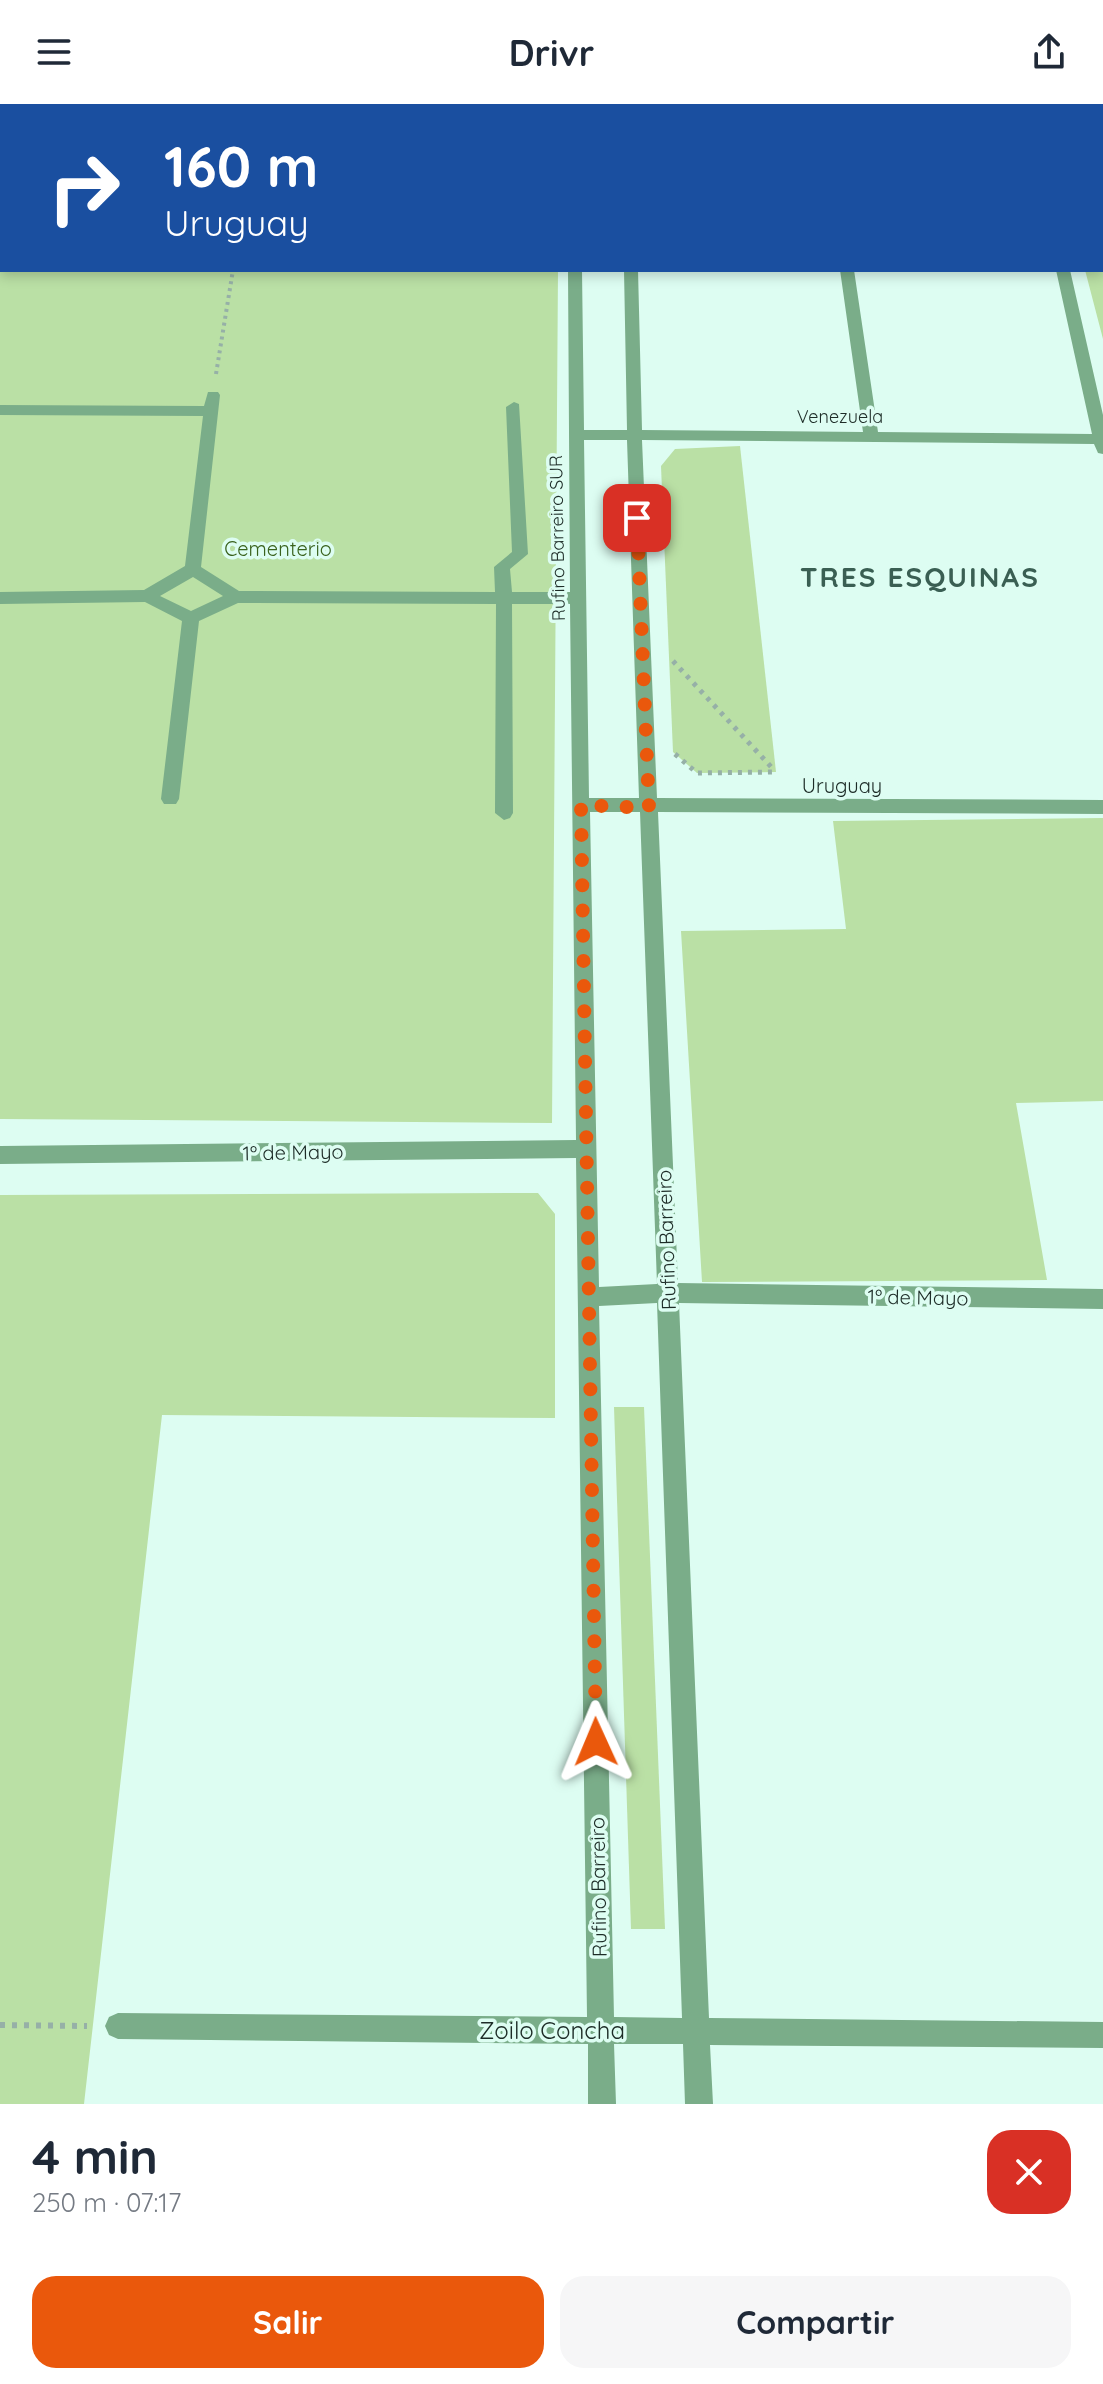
<!DOCTYPE html>
<html lang="es">
<meta charset="utf-8">
<style>
body{margin:0;font-family:Quicksand,sans-serif;background:#f6f6f7;color:#1f2937;height:100vh;display:flex;flex-direction:column;font-size:30px;white-space:nowrap}
*{box-sizing:border-box;margin:0}
p{font-size:26px;color:#747a83}
.icon{flex:none;width:44px;height:44px;fill:none;stroke:currentColor;stroke-width:2;stroke-linecap:round;stroke-linejoin:round}
.map{position:relative;height:2000px;overflow:hidden}
.drawer{display:flex;flex-direction:column;background:#fff;flex:1}
.drawer>*{flex:none}
.hud{position:absolute;left:0px;top:0px;width:1104px;height:168px;box-shadow:0 4px 12px #0003;background:#1a4fa0;color:#fff;overflow:hidden}
.pin{position:absolute;display:grid;place-items:center;width:68px;height:68px;color:#fff;margin:-34px;border-radius:16px;box-shadow:0 4px 12px #0006}
.me{position:absolute;width:88px;margin:-44px;rotate:359deg;stroke-linejoin:round;filter:drop-shadow(0 0 6px #0008)}
.turn{display:flex;align-items:center;gap:28px;height:168px;padding:0 32px;font-size:36px}
.turn .icon{width:104px;height:104px;stroke-width:2.5}
.turn b{display:block;font-size:56px;line-height:68px}
.round{display:grid;place-items:center;flex:none;width:84px;height:84px;border-radius:24px;background:#f6f6f7}
.overview{display:flex;align-items:center;justify-content:space-between;height:136px;padding:0 32px}
h1{font-size:48px;font-weight:800;line-height:60px}
.cta{display:flex;gap:16px;margin-top:auto;padding:16px 32px}
.cta a{flex:1;height:92px;border-radius:24px;background:#ea580c;color:#fff;font-size:32px;font-weight:800;line-height:92px;text-align:center}
.cta a+a{background:#f6f6f7;color:#1f2937}
header{display:flex;justify-content:space-between;align-items:center;height:104px;padding:0 32px;background:#fff;font-size:36px;font-weight:800}
.map>svg:first-child{display:block}
.green{fill:#bae0a5}
.lines{fill:none;stroke-linecap:round;stroke-linejoin:round}
.path-far2{stroke:#96b0a7;stroke-width:4;stroke-dasharray:3 4;stroke-linecap:butt}
.path-far1{stroke:#96b0a7;stroke-width:5;stroke-dasharray:4 6;stroke-linecap:butt}
.path{stroke:#96b0a7;stroke-width:6;stroke-dasharray:5 7;stroke-linecap:butt}
.minor{fill:#7aad89;fill-rule:evenodd}
.route{stroke:#ea580c;stroke-width:14;stroke-dasharray:0 25.2}
.labels{text-anchor:middle;dominant-baseline:central;stroke-width:7;stroke-linejoin:round;paint-order:stroke}
.far-street-label{font-size:18px;fill:#1d2c27;stroke:#ddfdf2}
.park-label{font-size:20px;fill:#39621c;stroke:#ddfdf2}
.street-label{font-size:20px;fill:#1d2c27;stroke:#ddfdf2}
.near-street-label{font-size:24px;fill:#1d2c27;stroke:#ddfdf2}
.district-label{font-size:28px;font-weight:bold;letter-spacing:2px;fill:#3a5f53;stroke:#ddfdf2}
</style>
<header><svg class="icon" aria-label="menu" viewBox="0 0 24 24"><path d="M4 6h16M4 12h16M4 18h16"/></svg>Drivr<svg class="icon" aria-label="share" viewBox="0 0 24 24"><path d="M12 15V3M7 8l5-5 5 5M5 13v7h14v-7"/></svg></header>
<div class="map">
<svg width="1103" height="2000" viewBox="0 0 1103 2000">
<rect width="100%" height="100%" fill="#ddfdf2"/>
<g class="green">
<polygon points="0,0 560,0 2,2 2,166 558,166 552,1019 0,1015"/>
<polygon points="1103,81 1103,235 1085,166 1102,166"/>
<polygon points="740,342 776,668 697,669 673,648 661,362 675,345"/>
<polygon points="1103,714 1103,997 1016,999 1047,1176 702,1178 681,827 846,825 833,717"/>
<polygon points="538,1089 555,1110 555,1314 162,1311 84,2000 0,2000 0,1091"/>
<polygon points="614,1303 644,1303 665,1825 631,1825"/>
</g>
<g class="lines">
<g class="path-far2">
<polyline points="317,0 360,0"/>
<polyline points="410,1 503,2"/>
<polyline points="216,270 233,166"/>
</g>
<g class="path-far1">
<polyline points="673,557 775,667"/>
<polyline points="675,650 697,669 776,668"/>
</g>
<polyline class="path" points="0,1921 87,1922"/>
<g class="minor">
<polygon points="378,0 390,0 390,1 378,2"/>
<rect x="571" y="0" width="12" height="2"/>
<rect x="622" y="0" width="12" height="2"/>
<rect x="817" y="0" width="12" height="2"/>
<polygon points="1018,0 1030,0 1031,2 1019,2"/>
<rect x="1102" y="59" width="1" height="8"/>
<rect x="0" y="138" width="2" height="8"/>
<path d="M 568,166 L 582,166 L 584,326 L 627,326 L 624,166 L 638,166 L 642,326 L 863,328 L 840,166 L 854,166 L 878,328 L 1092,330 L 1056,166 L 1070,166 L 1103,311 L 1103,350 L 1098,349 L 1094,340 L 642,336 L 657,694 L 1103,696 L 1103,710 L 658,708 L 678,1179 L 1103,1185 L 1103,1205 L 679,1199 L 709,1914 L 1103,1918 L 1103,1944 L 710,1941 L 713,2000 L 685,2000 L 683,1940 L 614,1940 L 616,2000 L 588,2000 L 588,1940 L 118,1935 L 109,1931 L 105,1922 L 109,1913 L 118,1909 L 587,1913 L 576,1054 L 0,1060 L 0,1042 L 576,1036 L 570,500 L 512,500 L 513,709 L 510,714 L 504,716 L 495,709 L 496,500 L 238,499 L 199,517 L 179,695 L 176,700 L 164,700 L 161,695 L 182,517 L 145,498 L 0,500 L 0,488 L 144,486 L 185,462 L 203,312 L 0,311 L 0,301 L 204,302 L 208,288 L 218,288 L 220,291 L 201,463 L 239,487 L 495,488 L 494,463 L 512,448 L 506,303 L 514,298 L 519,300 L 528,450 L 510,465 L 512,488 L 570,488 ZM 584,336 L 627,336 L 639,694 L 589,694 ZM 193,473 L 223,492 L 191,507 L 160,492 ZM 590,708 L 640,708 L 657,1180 L 599,1183 ZM 657,1199 L 682,1914 L 614,1913 L 599,1202 Z"/>
</g>
</g>
<g class="lines">
<polyline class="route" points="596,1638 581,701 649,704 637,414"/>
</g>
<g class="labels">
<g class="far-street-label">
<text x="840" y="312">Venezuela</text>
<text transform="translate(557 434) rotate(-91)">Rufino Barreiro SUR</text>
</g>
<g class="park-label">
<text x="278" y="444">Cementerio</text>
</g>
<g class="street-label">
<text x="842" y="681">Uruguay</text>
<text transform="translate(293 1048) rotate(-1)">1º de Mayo</text>
<text transform="translate(666 1136) rotate(-92)">Rufino Barreiro</text>
<text transform="translate(918 1193) rotate(1)">1º de Mayo</text>
<text transform="translate(598 1783) rotate(-91)">Rufino Barreiro</text>
</g>
<g class="near-street-label">
<text x="552" y="1926">Zoilo Concha</text>
</g>
<g class="district-label">
<text x="920" y="472">TRES ESQUINAS</text>
</g>
</g>
</svg>
<div class="pin" style="left:637px;top:414px;background:#d93025"><svg class="icon" aria-label="arrive" viewBox="0 0 24 24"><path d="M6 21V4h12l-3 4 3 4H6"/></svg></div>
<svg class="me" style="left:596px;top:1638px" viewBox="-20 -20 40 40"><path d="M0-17L14 15 0 8-14 15z" fill="#ea580c" stroke="#fff" stroke-width="4"/></svg>
<div class="hud">
<div class="turn"><svg class="icon" aria-label="right" viewBox="0 0 24 24"><path d="M7 20v-9h11M14 6l5 5-5 5"/></svg><div><b>160 m</b>Uruguay</div></div>
</div>
</div>
<section class="drawer">
<div class="overview"><div><h1>4 min</h1><p>250 m · 07:17</p></div><a class="round" style="background:#d93025;color:#fff"><svg class="icon" aria-label="close" viewBox="0 0 24 24"><path d="M6 6l12 12M18 6L6 18"/></svg></a></div>
<div class="cta"><a>Salir</a><a>Compartir</a></div>
</section>
